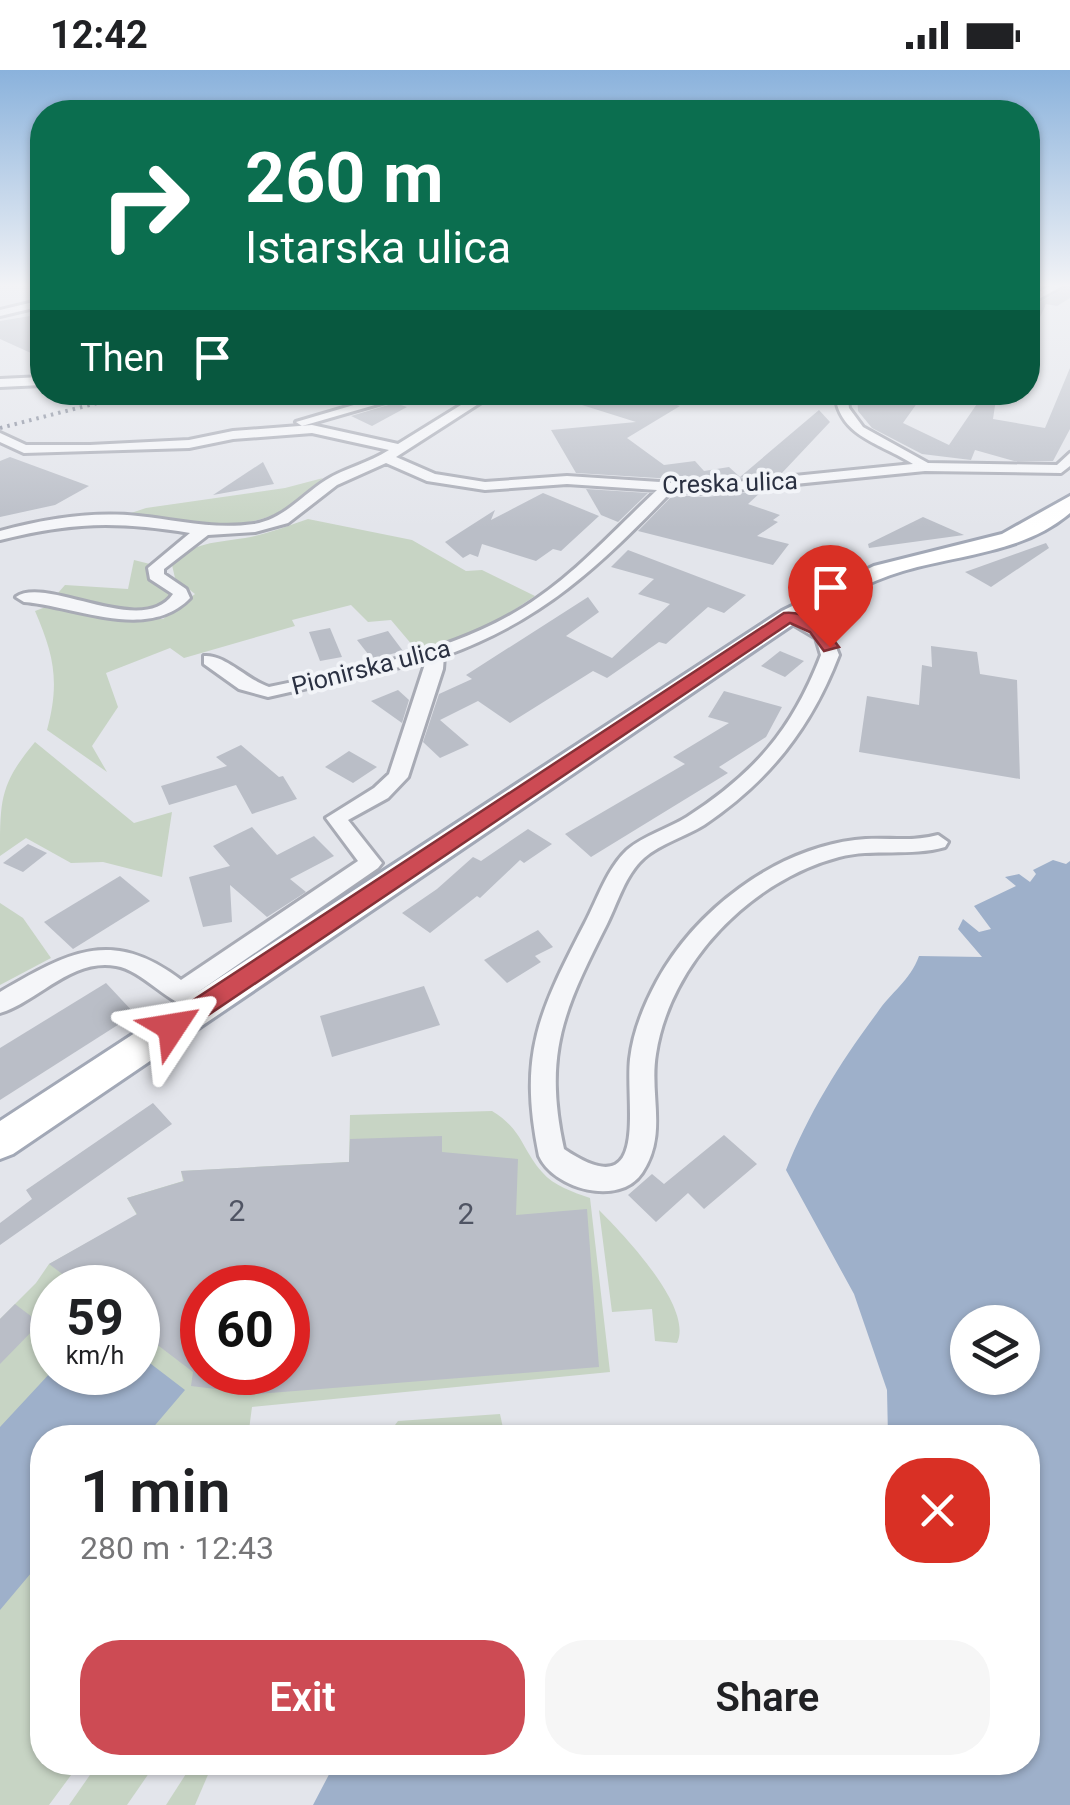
<!DOCTYPE html>
<meta charset="utf-8">
<style>
body{margin:0;font-family:Roboto,sans-serif;background:#f6f6f6;color:#202124;height:100vh;display:flex;flex-direction:column;font-size:38px;white-space:nowrap}
*{box-sizing:border-box;margin:0}
p{font-size:32px;color:#757577}
.icon{flex:none;width:55px;height:55px;fill:none;stroke:currentColor;stroke-width:2;stroke-linecap:round;stroke-linejoin:round}
.map{position:relative;flex:1;overflow:hidden}
.details{position:absolute;left:30px;top:1355px;width:1010px;height:350px;display:flex;flex-direction:column;background:#fff;border-radius:40px;box-shadow:0 2px 8px #0004}
.details>*{flex:none}
.top-card{position:absolute;left:30px;top:30px;width:1010px;height:305px;border-radius:40px;box-shadow:0 2px 8px #0004;background:#0b6e4f;color:#fff;overflow:hidden}
.fabs{position:absolute;left:950px;top:1235px;display:grid;gap:20px}
.fabs a{display:grid;place-items:center;width:90px;height:90px;border-radius:50%;background:#fff;box-shadow:0 2px 8px #0004;font-size:50px}
.speed{position:absolute;left:30px;top:1195px;display:flex;gap:20px;font-size:50px;font-weight:700;text-align:center}
.speed>*{display:grid;place-content:center;width:130px;height:130px;border-radius:50%;background:#fff;box-shadow:0 2px 8px #0004;line-height:1}
.speed small{font-size:25px;font-weight:400}
.speed .limit{border:15px solid #d22;background:#fff;color:#111}
.pin{position:absolute;display:grid;place-items:center;width:85px;height:85px;color:#fff;margin:-102px -42px;border-radius:50% 50% 50% 0;rotate:-45deg;box-shadow:0 0 10px #0007}
.pin .icon{rotate:45deg}
.me{position:absolute;width:110px;margin:-55px;rotate:57deg;stroke-linejoin:round;filter:drop-shadow(0 0 8px #0008)}
.turn{display:flex;align-items:center;gap:35px;height:210px;padding:0 50px;font-size:45px}
.turn .icon{width:130px;height:130px;stroke-width:2.5}
.turn b{display:block;font-size:70px;line-height:85px}
.then{display:flex;align-items:center;height:95px;padding:0 50px;background:#0003;gap:20px;font-size:38px}
.round{display:grid;place-items:center;flex:none;width:105px;height:105px;border-radius:40px;background:#f6f6f6}
.headline{display:flex;align-items:center;justify-content:space-between;height:170px;padding:0 50px}
h1{font-size:60px;font-weight:600;line-height:75px}
.primary-button{display:flex;gap:20px;margin-top:auto;padding:20px 50px}
.primary-button a{flex:1;height:115px;border-radius:40px;background:#cd4b54;color:#fff;font-size:40px;font-weight:600;line-height:115px;text-align:center}
.primary-button a+a{background:#f6f6f6;color:#202124}
.status{display:flex;justify-content:space-between;align-items:center;height:70px;padding:0 50px;background:#fff;direction:ltr}
.status svg{height:28px;fill:currentColor}
.map>svg:first-child{display:block}
.green{fill:#c7d4c4;fill-rule:evenodd}
.water{fill:#9eb0ca;fill-rule:evenodd}
.building{fill:#babec7;fill-rule:evenodd}
.lines{fill:none;stroke-linecap:round;stroke-linejoin:round}
.street-casing{stroke:#a8abb5;stroke-width:6}
.primary-casing{stroke:#a2a8b6;stroke-width:6}
.street{fill:#f5f6f9;fill-rule:evenodd}
.primary{fill:#fff;fill-rule:evenodd}
.rail{stroke:#7c8394;stroke-width:4;stroke-dasharray:2.5 5;stroke-linecap:butt}
.route{fill:#cd4b54;stroke:#853137;stroke-width:2.5}
.labels{text-anchor:middle;dominant-baseline:central;stroke-width:8;stroke-linejoin:round;paint-order:stroke}
.far-street-label{font-size:25px;fill:#2b3142;stroke:#f2f4f8}
.near-number-label{font-size:30px;fill:#4f5463}
</style>
<div class="status"><b>12:42</b><svg viewBox="0 0 49 12"><path d="M0 12V9h3v3zM5 12V6h3v6zM10 12V3h3v9zM15 12V0h3v12zM26 1h20v11H26zM47 4h2v5h-2z"/></svg></div>
<div class="map">
<svg width="1070" height="1735" viewBox="0 0 1070 1735">
<rect width="100%" height="100%" fill="#e3e5eb"/>
<g class="green">
<path d="M 323,408 C 309,419 295,434 279,442 C 238,463 174,456 131,443 L 146,438 L 285,418 Z"/>
<path d="M 308,449 L 412,470 L 466,501 L 482,500 L 535,526 L 490,556 L 419,583 L 391,550 L 368,552 L 351,535 L 292,550 L 295,556 L 184,588 L 170,578 L 106,603 L 118,637 L 92,676 L 107,702 L 47,660 C 60,612 54,585 35,541 L 51,535 L 90,547 L 163,549 L 195,524 L 175,508 L 172,495 C 193,471 216,473 245,468 C 267,464 288,456 308,449 Z"/>
<path d="M 134,490 L 154,495 L 151,510 L 172,524 L 175,532 C 135,546 97,538 58,523 L 65,515 L 128,519 Z"/>
<path d="M 35,672 L 134,753 L 172,742 L 162,807 L 103,792 L 71,793 L 26,768 L 0,786 C 0,729 0,714 35,672 Z"/>
<polygon points="0,833 23,848 51,888 0,915"/>
<path d="M 492,1041 C 523,1060 521,1078 542,1102 C 554,1116 573,1122 590,1128 L 610,1302 L 252,1337 L 248,1367 L 42,1368 L 42,1692 L 80,1693 L 49,1735 L 0,1735 L 0,1249 L 36,1213 L 49,1194 L 137,1145 L 127,1128 L 183,1111 L 181,1101 L 349,1092 L 350,1045 ZM 52,1218 L 138,1218 L 138,1302 L 52,1302 ZM 202,1218 L 288,1218 L 288,1302 L 202,1302 Z"/>
<path d="M 599,1140 C 624,1165 694,1238 677,1273 L 655,1271 L 652,1239 L 612,1242 Z"/>
<polygon points="500,1344 503,1358 448,1367 386,1367 398,1351"/>
<polygon points="99,1692 156,1692 156,1693 127,1735 69,1735"/>
<polygon points="193,1693 213,1693 195,1735 166,1735"/>
</g>
<g class="water">
<path d="M 1053,790 L 1066,794 L 1070,791 L 1070,1735 L 313,1735 L 335,1693 L 1028,1692 L 1028,1368 L 888,1367 L 887,1320 L 854,1224 L 786,1100 C 808,1044 841,991 877,943 C 891,922 910,911 919,886 L 982,887 L 958,859 L 963,849 L 979,862 L 991,859 L 974,836 L 1016,816 L 1005,807 L 1019,804 L 1030,812 L 1036,804 L 1033,800 ZM 968,1252 L 1022,1252 L 1022,1308 L 968,1308 Z"/>
<polygon points="138,1284 185,1320 145,1367 42,1368 42,1490 0,1540 0,1357 52,1301 138,1302"/>
</g>
<g class="building">
<polygon points="1070,215 1070,228 1057,236 1046,234 1028,274 1028,239"/>
<polygon points="42,244 42,288 0,269 0,251"/>
<polygon points="1070,298 1070,359 1053,391 1014,391 975,380 971,390 922,384 872,358 858,341 857,322 925,322 903,353 949,375 985,322 997,322 993,349 1045,358"/>
<polygon points="604,322 629,328 637,324 680,336 627,368 664,395 695,391 704,401 729,397 740,407 819,340 830,352 781,404 706,411 576,403 551,360 636,352 582,335"/>
<polygon points="395,333 407,337 372,356 351,346"/>
<polygon points="10,387 89,416 55,435 0,447 0,391"/>
<polygon points="263,392 274,414 213,425"/>
<polygon points="586,419 648,423 618,452 601,445"/>
<polygon points="762,421 748,434 780,445 773,450 778,452 757,466 789,474 773,495 638,461 673,425 706,427"/>
<polygon points="543,423 599,446 561,481 553,479 536,491 482,474 478,487 470,484 463,488 445,472 495,440 491,450"/>
<polygon points="923,447 964,465 869,478 868,474"/>
<polygon points="1046,473 1049,478 991,517 965,502"/>
<polygon points="628,480 746,525 724,543 708,537 666,574 659,572 607,608 593,601 510,653 478,631 440,650 469,675 440,688 423,672 439,624 472,609 466,605 588,527 599,542 566,566 612,588 670,534 638,524 654,509 611,497"/>
<polygon points="330,558 342,587 320,591 309,562"/>
<polygon points="388,561 403,581 372,589 357,570"/>
<polygon points="931,576 977,582 980,604 1017,610 1020,709 859,682 867,626 919,635 922,595 932,597"/>
<polygon points="780,581 804,591 785,607 761,596"/>
<polygon points="398,620 409,630 402,653 371,631"/>
<polygon points="724,621 782,637 766,667 719,697 728,703 591,787 565,764 685,694 673,687 729,653 708,647"/>
<polygon points="241,675 279,707 283,706 297,729 252,744 236,715 169,735 161,716 227,696 216,687"/>
<polygon points="349,681 377,697 353,713 325,697"/>
<polygon points="252,757 277,785 314,766 334,786 290,809 306,822 267,847 230,815 232,852 203,857 189,807 230,796 213,776"/>
<polygon points="528,759 552,774 524,793 520,790 480,828 477,826 430,863 402,843 437,819 473,787 481,791"/>
<polygon points="28,774 47,783 23,802 3,793"/>
<polygon points="120,806 150,831 73,879 44,852"/>
<polygon points="538,860 553,877 535,886 541,892 507,913 484,890"/>
<polygon points="106,913 135,944 0,1030 0,978"/>
<polygon points="424,916 440,955 332,987 320,946"/>
<polygon points="153,1033 172,1054 0,1175 0,1153 32,1129 26,1120"/>
<polygon points="724,1065 757,1094 704,1139 688,1123 656,1152 628,1125 652,1104 664,1114"/>
<path d="M 442,1066 L 442,1082 L 518,1089 L 516,1145 L 587,1139 L 599,1297 L 257,1324 L 191,1316 L 193,1302 L 138,1260 L 138,1218 L 81,1218 L 49,1194 L 137,1144 L 127,1128 L 184,1111 L 181,1101 L 349,1092 L 350,1069 ZM 202,1218 L 288,1218 L 288,1302 L 202,1302 Z"/>
<polygon points="15,1234 40,1253 0,1294 0,1249"/>
</g>
<g class="lines">
<g class="street-casing">
<g id="street">
<polygon points="1051,215 1064,215 1028,235 1028,228"/>
<polygon points="42,230 42,236 0,246 0,240"/>
<polygon points="42,307 42,315 0,317 0,309"/>
<polygon points="398,322 420,322 302,356 296,352"/>
<path d="M 482,322 L 497,322 L 396,387 L 435,404 L 485,412 L 567,406 L 706,415 L 913,394 C 881,373 838,367 835,322 L 847,322 L 849,338 L 863,357 L 928,393 L 1057,395 L 1070,383 L 1070,396 L 1061,403 L 925,401 L 706,423 L 672,421 C 599,496 544,550 444,586 L 443,599 L 408,707 L 388,728 L 348,750 L 378,788 L 382,793 L 378,798 L 198,922 L 203,930 L 199,937 C 177,944 144,900 116,896 C 71,888 39,931 0,943 L 0,922 C 67,883 112,857 181,910 L 358,791 L 326,748 L 374,718 L 389,704 L 426,591 L 268,627 L 239,619 L 204,594 L 204,586 C 225,584 247,610 269,617 C 356,598 447,585 524,537 C 574,506 614,460 657,420 L 567,414 L 485,420 L 427,411 L 386,393 L 337,415 L 288,453 L 255,462 L 208,465 L 164,499 L 164,504 L 186,519 L 190,528 C 148,572 75,536 24,532 L 16,527 C 46,505 143,569 173,524 L 150,509 L 148,498 L 190,463 C 116,451 73,452 0,470 L 0,461 C 45,449 91,441 138,446 C 177,450 214,460 254,454 C 284,449 301,426 326,410 C 345,398 369,393 389,380 L 312,363 L 233,369 L 189,378 L 24,383 L 0,372 L 0,363 L 26,375 L 90,375 L 189,370 L 233,361 L 312,355 L 398,374 Z"/>
<path d="M 790,541 L 831,565 L 839,585 C 811,658 769,711 704,755 C 685,767 661,773 644,788 C 625,805 618,832 607,854 C 564,939 543,983 564,1079 C 651,1138 625,1036 630,989 C 633,962 644,935 657,911 C 695,841 774,780 855,770 C 883,766 910,773 938,765 L 948,772 L 945,777 C 910,787 874,778 839,787 C 751,810 670,893 656,984 C 649,1025 668,1064 642,1103 C 619,1137 554,1119 539,1086 C 518,984 539,942 585,853 C 598,828 607,799 627,780 C 644,765 668,759 687,747 C 755,703 792,660 821,585 L 816,568 L 784,549 L 782,546 Z"/>
</g>
</g>
<g class="primary-casing">
<path id="primary" d="M 1070,426 L 1070,443 C 1023,483 960,484 903,501 C 866,512 832,531 798,551 L 13,1084 L 0,1089 L 0,1051 L 782,541 L 874,496 L 1002,464 Z"/>
</g>
<use href="#street" class="street"/>
<use href="#primary" class="primary"/>
<polyline class="rail" points="0,358 140,322"/>
</g>
<linearGradient id="sky" x2="0" y2="1"><stop stop-color="#8ab2dc"/><stop offset="0.47" stop-color="#f2f3f6"/><stop offset="1" stop-color="#f2f3f6" stop-opacity="0"/></linearGradient>
<rect width="1070" height="458" fill="url(#sky)"/>
<path class="route" d="M 784,543 C 808,540 826,559 839,577 L 824,581 L 810,562 L 790,553 L 180,964 L 163,964 L 160,957 L 163,950 Z"/>
<g class="labels">
<g class="far-street-label">
<text transform="translate(730 413) rotate(-2)">Creska ulica</text>
<text transform="translate(371 597) rotate(-14)">Pionirska ulica</text>
</g>
<g class="near-number-label">
<text x="237" y="1140">2</text>
<text x="466" y="1143">2</text>
</g>
</g>
</svg>
<div class="fabs">
<a><svg class="icon" aria-label="layers" viewBox="0 0 24 24"><path d="M12 4l9 5-9 5-9-5zM3 14l9 5 9-5"/></svg></a>
</div>
<div class="speed"><div>59<small>km/h</small></div><div class="limit">60</div></div>
<div class="pin" style="left:830px;top:577px;background:#d93025"><svg class="icon" aria-label="arrive" viewBox="0 0 24 24"><path d="M6 21V4h12l-3 4 3 4H6"/></svg></div>
<svg class="me" style="left:172px;top:957px" viewBox="-20 -20 40 40"><path d="M0-17L14 15 0 8-14 15z" fill="#cd4b54" stroke="#fff" stroke-width="4"/></svg>
<div class="top-card">
<div class="turn"><svg class="icon" aria-label="right" viewBox="0 0 24 24"><path d="M7 20v-9h11M14 6l5 5-5 5"/></svg><div><b>260 m</b>Istarska ulica</div></div>
<div class="then">Then<svg class="icon" aria-label="arrive" viewBox="0 0 24 24"><path d="M6 21V4h12l-3 4 3 4H6"/></svg></div>
</div>
<section class="details">
<div class="headline"><div><h1>1 min</h1><p>280 m · 12:43</p></div><a class="round" style="background:#d93025;color:#fff"><svg class="icon" aria-label="close" viewBox="0 0 24 24"><path d="M6 6l12 12M18 6L6 18"/></svg></a></div>
<div class="primary-button"><a>Exit</a><a>Share</a></div>
</section>
</div>
